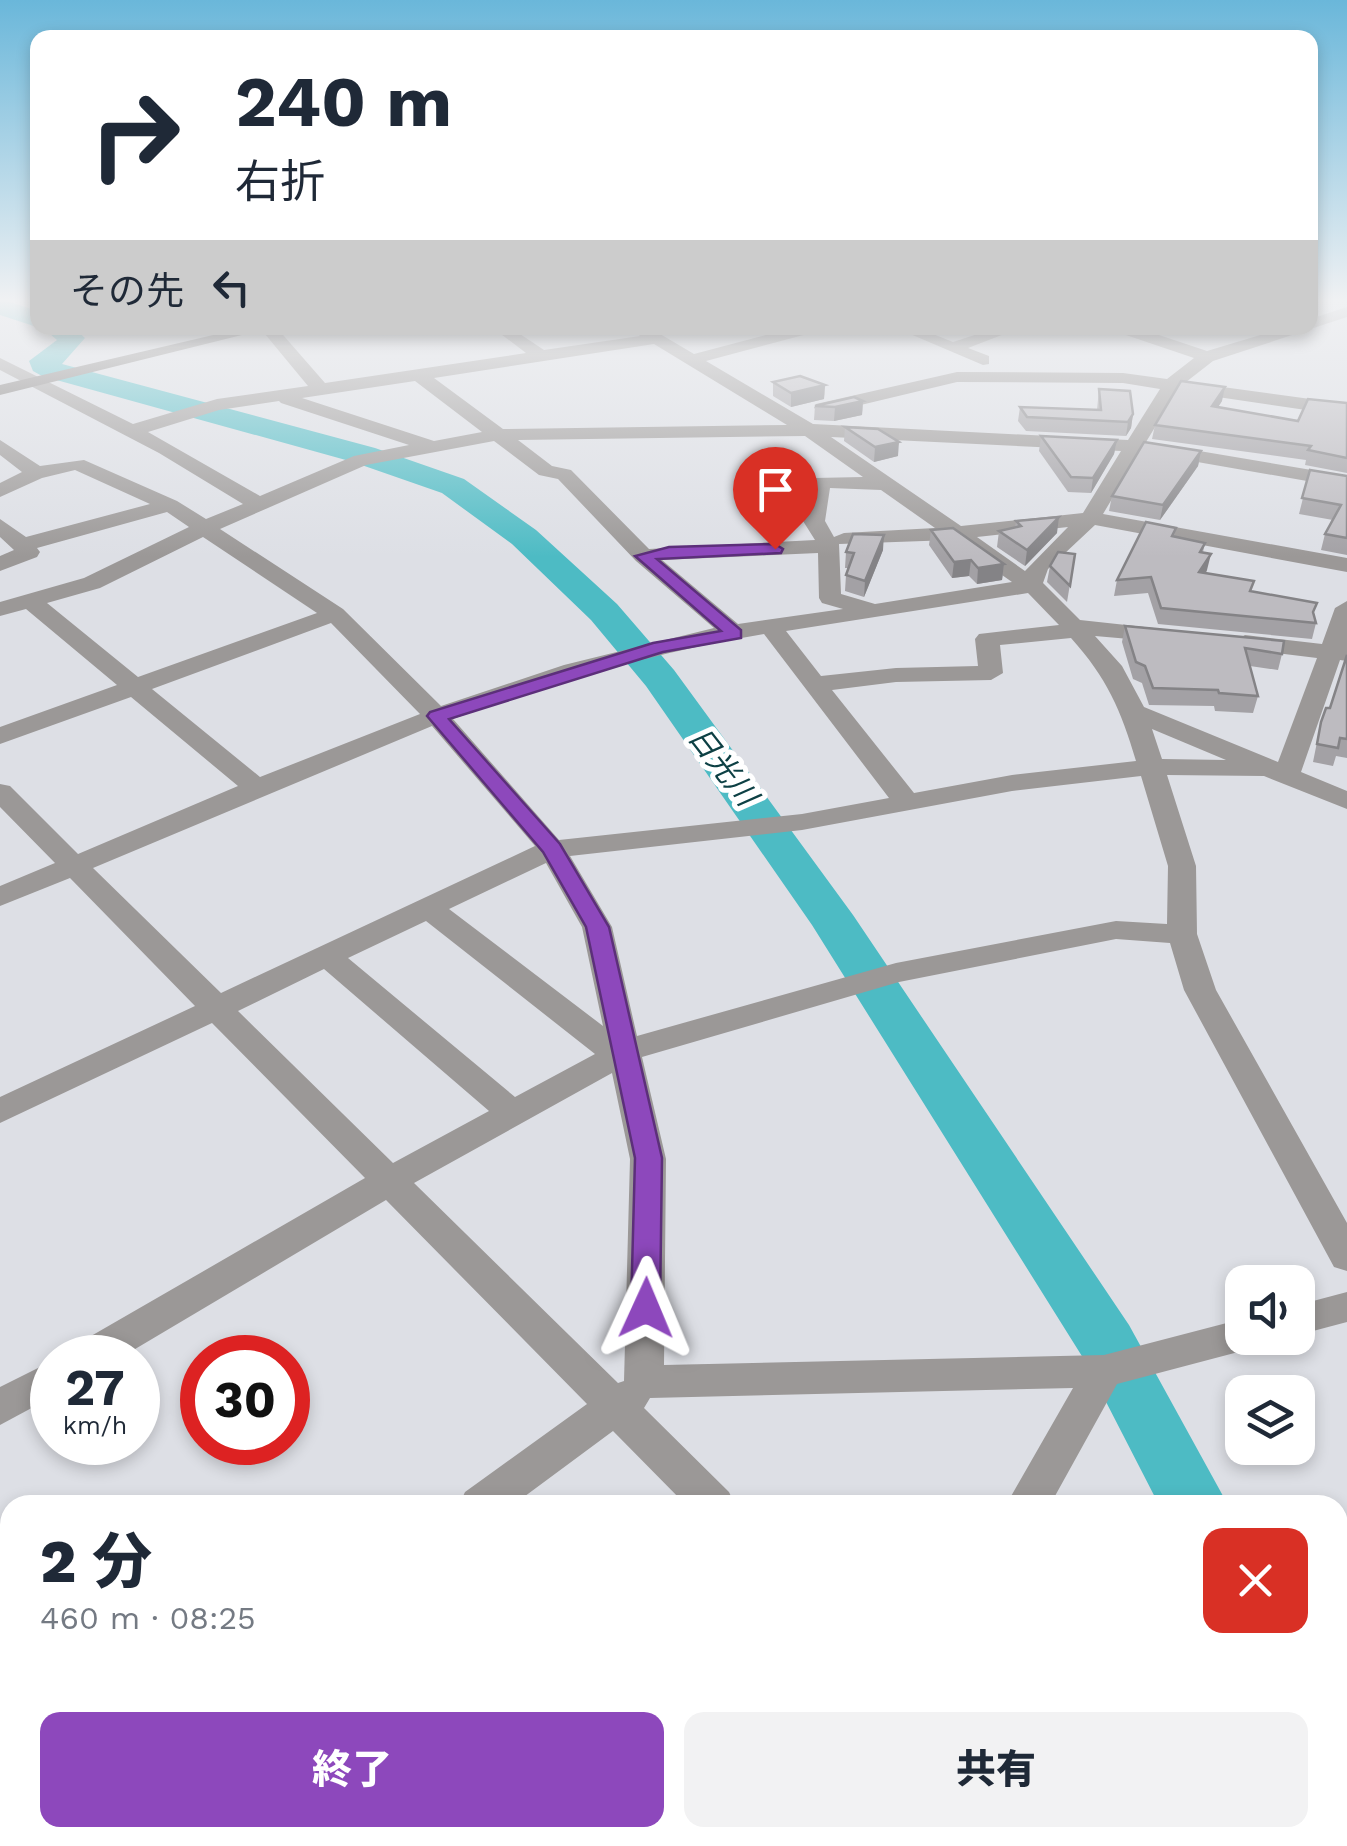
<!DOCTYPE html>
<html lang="ja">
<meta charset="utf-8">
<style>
body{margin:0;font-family:"Work Sans","Noto Sans JP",sans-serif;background:#f2f2f3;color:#1f2937;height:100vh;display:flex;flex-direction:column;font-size:38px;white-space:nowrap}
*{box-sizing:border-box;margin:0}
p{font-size:32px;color:#747a83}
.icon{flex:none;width:55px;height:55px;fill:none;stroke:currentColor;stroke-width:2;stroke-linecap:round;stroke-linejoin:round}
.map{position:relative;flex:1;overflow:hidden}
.drawer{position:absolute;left:0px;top:1495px;width:1348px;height:352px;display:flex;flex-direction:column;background:#fff;border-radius:30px 30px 0 0;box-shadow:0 5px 15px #0003}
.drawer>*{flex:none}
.top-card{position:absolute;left:30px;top:30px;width:1288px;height:305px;border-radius:20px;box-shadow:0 5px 15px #0003;background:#fff;color:#1f2937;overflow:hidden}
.fabs{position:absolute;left:1225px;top:1265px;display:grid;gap:20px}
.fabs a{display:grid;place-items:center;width:90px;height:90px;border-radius:20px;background:#fff;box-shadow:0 5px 15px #0003;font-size:50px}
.speed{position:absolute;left:30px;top:1335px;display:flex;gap:20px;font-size:50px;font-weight:700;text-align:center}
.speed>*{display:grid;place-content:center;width:130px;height:130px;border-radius:50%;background:#fff;box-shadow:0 5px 15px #0003;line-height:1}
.speed small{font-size:25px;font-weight:400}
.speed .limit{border:15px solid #d22;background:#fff;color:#111}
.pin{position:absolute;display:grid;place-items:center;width:85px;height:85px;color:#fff;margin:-102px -42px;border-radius:50% 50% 50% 0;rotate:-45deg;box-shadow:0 0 10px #0007}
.pin .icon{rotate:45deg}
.me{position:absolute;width:110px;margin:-55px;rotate:1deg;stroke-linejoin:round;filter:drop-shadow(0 0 8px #0008)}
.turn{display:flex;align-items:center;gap:35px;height:210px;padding:0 40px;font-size:45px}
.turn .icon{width:130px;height:130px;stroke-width:2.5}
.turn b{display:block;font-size:70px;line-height:85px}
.then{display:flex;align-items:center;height:95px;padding:0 40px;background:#0003;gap:20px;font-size:38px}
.round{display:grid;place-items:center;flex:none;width:105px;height:105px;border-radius:20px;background:#f2f2f3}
.headline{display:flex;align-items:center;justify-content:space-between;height:170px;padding:0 40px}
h1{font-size:60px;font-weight:800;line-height:75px}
.primary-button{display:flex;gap:20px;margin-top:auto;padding:20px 40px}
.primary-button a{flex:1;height:115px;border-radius:20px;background:#8d48bc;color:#fff;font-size:40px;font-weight:800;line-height:115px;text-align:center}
.primary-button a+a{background:#f2f2f3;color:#1f2937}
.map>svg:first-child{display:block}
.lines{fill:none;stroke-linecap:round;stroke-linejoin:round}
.river{fill:#4dbbc4;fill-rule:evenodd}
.street{fill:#9b9897;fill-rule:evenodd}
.secondary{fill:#7a7674;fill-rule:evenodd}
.wall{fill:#a3a1a5}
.shaded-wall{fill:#848386}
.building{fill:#bdbbc0;stroke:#848386;stroke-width:2.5}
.route{fill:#8d48bc;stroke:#5c2f7a;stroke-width:2.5}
.labels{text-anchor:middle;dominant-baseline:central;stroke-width:10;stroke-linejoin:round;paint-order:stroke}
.water-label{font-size:30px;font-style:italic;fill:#0d4044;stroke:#fff}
</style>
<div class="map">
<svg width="1347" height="1846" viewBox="0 0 1347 1846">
<rect width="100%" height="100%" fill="#dddfe5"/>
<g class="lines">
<g class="river">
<polygon points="0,299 38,311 40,328 0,315"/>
<polygon points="43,328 74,328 85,338 62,364 375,448 464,479 536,530 617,604 674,670 853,915 1129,1325 1228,1505 1159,1505 1085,1361 812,925 646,686 591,620 512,544 442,493 353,462 42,376 33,371 29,361 57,340"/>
<polygon points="1338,1800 1347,1804 1347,1846 1294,1846 1293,1838 1338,1838"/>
</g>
<g class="street">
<path d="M 1347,307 L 1347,317 L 1213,361 L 1186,382 L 1347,404 L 1347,416 L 1177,391 L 1146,442 L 1347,476 L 1347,488 L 1140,452 L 1103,514 L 1347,558 L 1347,572 L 1095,525 L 1048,569 L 1043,583 L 1080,620 L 1172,630 L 1176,635 L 1164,642 L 1095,636 L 1122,666 L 1144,707 L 1278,762 L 1317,658 L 1245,649 L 1233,642 L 1245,635 L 1322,644 L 1335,608 L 1347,601 L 1347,661 L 1340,660 L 1301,772 L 1347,791 L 1347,809 L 1264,776 L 1167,775 L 1196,866 L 1197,934 L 1216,990 L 1347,1223 L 1347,1271 L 1334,1267 L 1184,990 L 1170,943 L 1116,939 L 899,982 L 642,1057 L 666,1159 L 664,1365 L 1104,1355 L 1242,1319 L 1242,1338 L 1260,1338 L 1256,1346 L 1242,1351 L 1117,1384 L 1050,1505 L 1006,1505 L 1073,1388 L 650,1398 L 644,1408 L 729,1492 L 735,1505 L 686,1505 L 613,1431 L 513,1505 L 459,1505 L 465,1492 L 587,1404 L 386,1200 L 120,1358 L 66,1358 L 72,1347 L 365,1178 L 212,1023 L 0,1123 L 0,1097 L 195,1006 L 70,878 L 0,906 L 0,886 L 55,863 L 0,807 L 0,784 L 10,786 L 78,854 L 238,786 L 131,697 L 0,744 L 0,727 L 117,685 L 26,609 L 0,616 L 0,602 L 84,578 L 189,527 L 167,512 L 37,548 L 40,552 L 37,557 L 0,571 L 0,556 L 14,550 L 0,537 L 0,519 L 26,537 L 150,504 L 75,470 L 42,478 L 0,497 L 0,483 L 22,472 L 0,455 L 0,440 L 40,466 L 84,460 L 177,501 L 206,519 L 243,504 L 159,453 L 0,370 L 0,358 L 133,424 L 217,399 L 308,386 L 260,328 L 277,328 L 325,383 L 526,353 L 493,328 L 511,328 L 544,350 L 640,336 L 631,328 L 650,328 L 694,354 L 792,328 L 817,328 L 815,332 L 706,361 L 813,424 L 1128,440 L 1160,389 L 1123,383 L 957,382 L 823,414 L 814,408 L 816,404 L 957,372 L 1123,373 L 1167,379 L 1194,358 L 1117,332 L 1115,328 L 1138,328 L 1207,351 L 1284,328 L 1310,328 L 1310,319 ZM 654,344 L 787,425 L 503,429 L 434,378 ZM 415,381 L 482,432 L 434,441 L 302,398 ZM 279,401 L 281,403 L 409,445 L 354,456 L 260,496 L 148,432 L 219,410 ZM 805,436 L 863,477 L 814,478 L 803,521 L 815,540 L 649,549 L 571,470 L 552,466 L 518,440 ZM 831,437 L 1121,451 L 1083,513 L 961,526 ZM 494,441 L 539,475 L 558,479 L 636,561 L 714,628 L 564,665 L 441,706 L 343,609 L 220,529 L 366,465 ZM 830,488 L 881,490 L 935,528 L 844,533 L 834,537 L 825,521 ZM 1068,527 L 1025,571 L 977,537 ZM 203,537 L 317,613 L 138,677 L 47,603 L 100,588 ZM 952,540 L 1012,582 L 875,604 L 841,594 L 839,544 ZM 818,553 L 819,598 L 822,603 L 843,609 L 738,624 L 662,560 ZM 1028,593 L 1059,625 L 979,634 L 975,639 L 978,666 L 896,668 L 821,676 L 786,631 ZM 331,623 L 420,714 L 260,777 L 152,689 ZM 764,634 L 889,798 L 802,814 L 559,840 L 453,719 C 554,682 659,651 764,634 ZM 1071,638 C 1107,678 1121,710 1136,761 L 1012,775 L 914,793 L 832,690 L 896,682 L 991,680 L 1003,673 L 1000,645 ZM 432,726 L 535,846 L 221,993 L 93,868 ZM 1152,729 L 1226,760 L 1162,759 ZM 1141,776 L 1168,866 L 1167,924 L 1116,921 L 896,963 L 637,1036 L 612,927 L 570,856 L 802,830 L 1012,791 ZM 546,863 L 582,927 L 603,1026 L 449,909 ZM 426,921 L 595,1054 L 515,1097 L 348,958 ZM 324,969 L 489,1111 L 393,1163 L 238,1011 ZM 612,1073 L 630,1159 L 624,1381 L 618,1383 L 414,1183 Z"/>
<polygon points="896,328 918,328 953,342 996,328 1020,328 968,348 989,356 989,364 983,365"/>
<polygon points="1347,1292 1347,1322 1298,1335 1298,1305"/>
<polygon points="52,1361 52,1397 0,1425 0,1387"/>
<polygon points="1347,1538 1347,1596 1338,1599 1338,1542"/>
<polygon points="1338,1615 1347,1619 1347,1663 1338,1659"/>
<polygon points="0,1679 10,1683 10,1743 0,1739"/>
<polygon points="10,1811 10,1838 35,1838 31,1846 0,1846 0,1815"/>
<polygon points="49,1838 101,1838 104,1846 52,1846"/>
<polygon points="737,1838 793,1838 790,1846 734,1846"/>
<polygon points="1022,1838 1077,1838 1080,1846 1025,1846"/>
<polygon points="1211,1838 1261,1838 1259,1846 1209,1846"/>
</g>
<polygon class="secondary" points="243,328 270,328 0,395 0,385"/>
</g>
<g class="wall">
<polygon points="773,382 825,385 824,399 791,407 773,396"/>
<polygon points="1099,389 1133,414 1131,428 1126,436 1026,431 1018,421 1020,407 1097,410"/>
<polygon points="863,401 862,415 834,421 814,420 815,406"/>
<polygon points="1222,401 1218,407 1298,421 1347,403 1347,473 1305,465 1306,460 1152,439 1155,425"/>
<polygon points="845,427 898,456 874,462 844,441"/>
<polygon points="1041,436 1117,440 1114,454 1091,493 1068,492 1039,451"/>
<polygon points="1201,451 1198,466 1160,520 1109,511 1112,496"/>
<polygon points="1310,470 1347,476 1347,555 1321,550 1325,534 1333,520 1299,514"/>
<polygon points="1016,521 1057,533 1025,566 997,547 999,531 1015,528"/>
<polygon points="1176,528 1174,536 1205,543 1203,552 1207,570 1206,573 1314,616 1316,623 1312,639 1158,624 1148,593 1114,596 1117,580"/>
<polygon points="931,530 1004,564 1002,580 977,584 969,576 952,578 929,545"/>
<polygon points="883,550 864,597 845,591 846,575 848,568 845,568 846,552"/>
<polygon points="1075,554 1067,602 1047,582 1050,566"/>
<polygon points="1125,626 1282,654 1278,670 1250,666 1258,696 1253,713 1215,711 1214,706 1149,705 1142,683 1133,679 1122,642"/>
<polygon points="1347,655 1347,758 1336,756 1333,766 1313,762 1321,722 1330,708"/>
</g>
<g class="shaded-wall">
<polygon points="825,385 824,399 791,407 791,393"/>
<polygon points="1225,387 1222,401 1209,421 1212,406"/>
<polygon points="863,401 862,415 834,421 835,407"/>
<polygon points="1133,414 1131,428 1126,436 1128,422"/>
<polygon points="1117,440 1114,454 1091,493 1093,478"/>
<polygon points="899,442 898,456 874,462 875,447"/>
<polygon points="1201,451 1198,466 1160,520 1163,505"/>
<polygon points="1059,517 1057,533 1025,566 1027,550"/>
<polygon points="884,535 883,550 864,597 865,581"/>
<polygon points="1211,554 1207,570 1196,588 1199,572"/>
<polygon points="971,560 969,576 952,578 954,562"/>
<polygon points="1004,564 1002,580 977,584 978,568"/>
</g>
<g class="building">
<polygon points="800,376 825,385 791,393 773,382"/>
<polygon points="1181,381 1225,387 1212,406 1298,421 1308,399 1347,403 1347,458 1308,450 1311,446 1155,425"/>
<polygon points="1099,389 1130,391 1133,414 1128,422 1027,417 1020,407 1101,410"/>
<polygon points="854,397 863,401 835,407 815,406"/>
<polygon points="845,427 878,429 899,442 875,447"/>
<polygon points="1041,436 1117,440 1093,478 1071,477"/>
<polygon points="1144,442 1201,451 1163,505 1112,496"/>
<polygon points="1310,470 1347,476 1347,538 1325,534 1341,505 1302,498"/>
<polygon points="1059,517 1027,550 999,531 1021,526 1016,521"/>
<polygon points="1146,522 1176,528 1172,536 1205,543 1200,552 1211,554 1199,572 1254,581 1250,591 1317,603 1313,612 1316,623 1161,608 1151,577 1117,580"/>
<polygon points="953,528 1004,564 978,568 971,560 954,562 931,530"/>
<polygon points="853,534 884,535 865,581 846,575 854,553 846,552"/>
<polygon points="1058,552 1075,554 1070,586 1050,566"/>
<polygon points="1125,626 1284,641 1282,654 1245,648 1258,696 1219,693 1218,690 1153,688 1145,666 1136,662"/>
<polygon points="1347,655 1347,739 1340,738 1338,748 1317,744 1321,722 1326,708 1330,708"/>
</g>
<linearGradient id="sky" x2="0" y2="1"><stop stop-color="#6ab7da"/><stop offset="0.54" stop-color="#f0f1f3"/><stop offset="1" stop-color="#f0f1f3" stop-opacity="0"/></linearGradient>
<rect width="1347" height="557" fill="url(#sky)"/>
<polygon class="route" points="775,544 783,549 781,553 657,559 741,630 741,638 663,652 449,719 560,844 609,927 662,1158 660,1308 656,1316 646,1319 635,1316 631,1308 635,1158 586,927 543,852 427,716 430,712 653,643 721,631 635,556 669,547"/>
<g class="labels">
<g class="water-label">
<text transform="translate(723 766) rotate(52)">日光川</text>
</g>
</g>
</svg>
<div class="fabs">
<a><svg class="icon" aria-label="sound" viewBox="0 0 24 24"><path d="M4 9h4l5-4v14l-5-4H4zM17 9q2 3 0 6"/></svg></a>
<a><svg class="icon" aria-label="layers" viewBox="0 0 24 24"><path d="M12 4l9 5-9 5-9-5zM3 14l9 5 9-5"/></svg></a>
</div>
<div class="speed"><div>27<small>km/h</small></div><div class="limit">30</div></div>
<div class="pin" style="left:775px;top:549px;background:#d93025"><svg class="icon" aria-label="arrive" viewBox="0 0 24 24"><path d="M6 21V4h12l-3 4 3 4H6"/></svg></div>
<svg class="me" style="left:646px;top:1308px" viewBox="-20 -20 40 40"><path d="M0-17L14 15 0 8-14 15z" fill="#8d48bc" stroke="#fff" stroke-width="4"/></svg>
<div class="top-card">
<div class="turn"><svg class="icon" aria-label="right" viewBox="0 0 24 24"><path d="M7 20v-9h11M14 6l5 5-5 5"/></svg><div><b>240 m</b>右折</div></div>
<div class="then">その先<svg class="icon" aria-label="left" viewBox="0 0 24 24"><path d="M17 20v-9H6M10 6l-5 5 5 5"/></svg></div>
</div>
<section class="drawer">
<div class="headline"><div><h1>2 分</h1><p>460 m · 08:25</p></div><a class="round" style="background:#d93025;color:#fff"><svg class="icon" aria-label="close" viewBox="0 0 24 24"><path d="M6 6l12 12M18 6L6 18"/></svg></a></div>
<div class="primary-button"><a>終了</a><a>共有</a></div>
</section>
</div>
